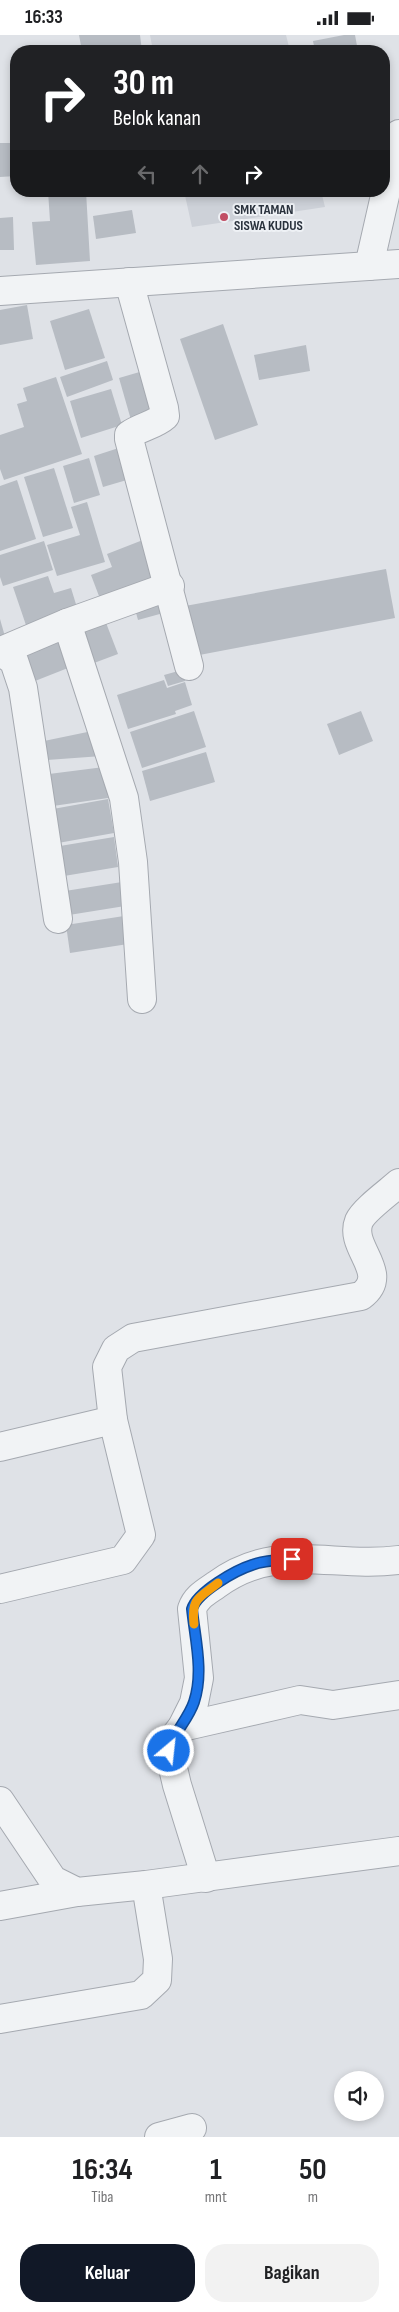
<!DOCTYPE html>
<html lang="id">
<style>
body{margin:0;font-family:"Sofia Sans Condensed",sans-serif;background:#f2f2f2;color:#202124;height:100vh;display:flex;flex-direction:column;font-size:19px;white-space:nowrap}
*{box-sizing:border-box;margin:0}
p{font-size:16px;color:#757577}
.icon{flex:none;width:28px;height:28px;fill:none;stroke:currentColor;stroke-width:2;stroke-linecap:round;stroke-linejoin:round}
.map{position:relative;height:2102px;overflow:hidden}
.drawer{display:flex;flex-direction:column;background:#fff;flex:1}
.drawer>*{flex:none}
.guide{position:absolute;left:10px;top:10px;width:380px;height:152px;border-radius:20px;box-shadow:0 2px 8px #0003;background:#202124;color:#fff;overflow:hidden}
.controls{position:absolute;left:334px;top:2036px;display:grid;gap:10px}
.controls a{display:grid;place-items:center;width:50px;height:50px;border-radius:50%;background:#fff;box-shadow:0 2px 8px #0003;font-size:25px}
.pin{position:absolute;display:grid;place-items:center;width:42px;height:42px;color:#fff;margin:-21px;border-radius:10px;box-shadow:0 2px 8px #0006}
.me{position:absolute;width:55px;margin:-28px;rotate:28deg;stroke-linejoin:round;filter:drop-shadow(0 0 4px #0008)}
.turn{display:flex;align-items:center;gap:18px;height:105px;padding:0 20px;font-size:22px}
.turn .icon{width:65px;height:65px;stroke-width:2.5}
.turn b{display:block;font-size:35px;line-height:42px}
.lanes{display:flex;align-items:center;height:48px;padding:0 20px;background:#0003;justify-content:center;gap:25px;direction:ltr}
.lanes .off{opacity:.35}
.eta{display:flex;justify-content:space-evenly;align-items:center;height:85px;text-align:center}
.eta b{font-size:30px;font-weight:700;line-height:35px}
.action{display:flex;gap:10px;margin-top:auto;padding:10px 20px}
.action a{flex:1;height:58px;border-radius:20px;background:#111827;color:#fff;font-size:20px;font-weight:700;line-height:58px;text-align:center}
.action a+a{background:#f2f2f2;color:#202124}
.status{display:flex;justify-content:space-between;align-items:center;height:35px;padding:0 25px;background:#fff;direction:ltr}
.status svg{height:14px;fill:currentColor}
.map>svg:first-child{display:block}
.built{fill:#cdd1d8}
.building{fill:#b7bcc3}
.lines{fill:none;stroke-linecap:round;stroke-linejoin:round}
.minor-casing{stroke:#a5a9b0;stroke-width:30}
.minor{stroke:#f1f3f5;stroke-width:28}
.route-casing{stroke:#114b97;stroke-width:12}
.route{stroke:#1a73e8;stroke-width:9}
.slow{stroke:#f59e0b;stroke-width:9}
.poi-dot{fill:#c14e64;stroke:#eef1f5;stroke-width:2}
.labels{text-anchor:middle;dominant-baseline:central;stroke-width:4;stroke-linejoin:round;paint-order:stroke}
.poi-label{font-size:14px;font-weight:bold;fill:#29313c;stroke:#eef1f5;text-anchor:start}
</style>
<div class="status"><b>16:33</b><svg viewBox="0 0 49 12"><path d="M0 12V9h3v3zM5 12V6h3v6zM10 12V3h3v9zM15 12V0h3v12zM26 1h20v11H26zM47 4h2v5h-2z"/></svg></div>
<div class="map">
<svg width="399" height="2102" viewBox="0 0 399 2102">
<rect width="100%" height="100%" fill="#dfe2e7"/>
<g class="built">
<polygon points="150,0 286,0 290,16 153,16"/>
<polygon points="184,156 321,156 325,172 192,192"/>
</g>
<g class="building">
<polygon points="79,0 140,0 142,16 82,16"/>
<polygon points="344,0 355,0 358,16 315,16 313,6"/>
<polygon points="0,108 16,108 16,141 0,142"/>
<polygon points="48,156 86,156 90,226 36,230 32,187 50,186"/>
<polygon points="132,175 136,198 96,204 93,181"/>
<polygon points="13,182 14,215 0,215 0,183"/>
<polygon points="27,270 33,304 0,310 0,275"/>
<polygon points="89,274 105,323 65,335 50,286"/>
<polygon points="223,289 258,390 215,405 180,304"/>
<polygon points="306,310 310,336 259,345 254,320"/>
<polygon points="107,326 113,345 67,362 60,342"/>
<polygon points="143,336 155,377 131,385 119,343"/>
<polygon points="56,342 82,419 4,445 0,434 0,400 24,392 17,369 27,366 23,353"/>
<polygon points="111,354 122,390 81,403 70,366"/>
<polygon points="128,410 137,442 103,452 94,421"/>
<polygon points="89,423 100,460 74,468 63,431"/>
<polygon points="54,433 73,493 43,502 24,442"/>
<polygon points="17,445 36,504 0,516 0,451"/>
<polygon points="87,467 105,527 57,541 47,510 80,500 71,472"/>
<polygon points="148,503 165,549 102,569 91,540 112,532 107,519"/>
<polygon points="44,506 53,535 3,551 0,542 0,520"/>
<polygon points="386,534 395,583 194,621 185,571"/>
<polygon points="48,541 54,558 71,553 79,579 28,596 13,552"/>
<polygon points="162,558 167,577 138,585 133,567"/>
<polygon points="103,580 118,619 86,631 72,592"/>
<polygon points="0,584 6,605 0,607"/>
<polygon points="64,605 73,631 35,646 26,618"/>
<polygon points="182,635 185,646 168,651 164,640"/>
<polygon points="164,645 167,653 185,647 192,670 175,676 176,679 128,694 117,660"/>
<polygon points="194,676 206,712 142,733 130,697"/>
<polygon points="361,676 373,706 339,720 327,689"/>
<polygon points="97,695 102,721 47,725 44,706"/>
<polygon points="206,717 215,747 150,766 142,736"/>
<polygon points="104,732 108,763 53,771 49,739"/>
<polygon points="108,764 114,798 58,808 53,774"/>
<polygon points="114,802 118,832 64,841 60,811"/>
<polygon points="122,847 125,871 69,880 65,856"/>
<polygon points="124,881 128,909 70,918 66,890"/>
</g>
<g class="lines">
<g class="minor-casing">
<g id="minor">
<polyline points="369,231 399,99"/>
<path d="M 129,247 L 164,373 L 165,381 C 155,390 140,392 129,400 L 129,404 L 189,631"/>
<polyline points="0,256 399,229"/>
<polyline points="67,588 170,551"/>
<polyline points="0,616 14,626 23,653 58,884"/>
<polyline points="1,616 67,588 124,763 133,827 142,964"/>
<polyline points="0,1412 113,1385"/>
<path d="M 0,1554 L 123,1525 L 141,1500 L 113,1385 L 107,1332 L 116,1314 L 133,1303 L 361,1261 C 392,1238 348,1213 359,1186 C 364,1175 389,1157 399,1148"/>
<polyline points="182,1692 300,1665 333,1670 399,1660"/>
<polyline points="0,1766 53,1845 77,1857 146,1850 399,1816"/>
<path d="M 206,1843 L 177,1750 L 169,1716 L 171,1706 L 182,1692 L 194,1668 L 199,1643 L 192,1574 C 196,1562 206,1557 216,1550 C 277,1505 332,1534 399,1525"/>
<polyline points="0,1871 77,1857"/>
<polyline points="0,1984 141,1960 157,1945 158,1924 146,1850"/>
<polyline points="159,2102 192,2093"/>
</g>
</g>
<use href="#minor" class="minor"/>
</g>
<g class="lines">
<g class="route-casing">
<path id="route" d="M 169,1716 C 173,1698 188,1685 194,1667 C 204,1637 195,1604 192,1574 C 197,1557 236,1535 252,1530 C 264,1525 279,1525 292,1524"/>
</g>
<use href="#route" class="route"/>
<path class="slow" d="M 194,1589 C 191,1563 199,1563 218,1548"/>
</g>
<circle class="poi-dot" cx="224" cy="182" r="5"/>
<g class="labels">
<g class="poi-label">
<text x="234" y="174">SMK TAMAN<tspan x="234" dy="16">SISWA KUDUS</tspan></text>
</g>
</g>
</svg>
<div class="controls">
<a><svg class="icon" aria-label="sound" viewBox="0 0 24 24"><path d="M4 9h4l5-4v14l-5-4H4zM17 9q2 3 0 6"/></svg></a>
</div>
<div class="pin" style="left:292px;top:1524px;background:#d93025"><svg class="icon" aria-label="arrive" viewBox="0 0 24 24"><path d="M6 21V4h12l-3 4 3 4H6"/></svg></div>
<svg class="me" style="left:169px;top:1716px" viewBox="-20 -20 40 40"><circle r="17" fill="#1a73e8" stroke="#fff" stroke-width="3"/><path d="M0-11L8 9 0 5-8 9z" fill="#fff"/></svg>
<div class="guide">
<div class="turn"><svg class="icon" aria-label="right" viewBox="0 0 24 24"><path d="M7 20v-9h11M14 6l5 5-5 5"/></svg><div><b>30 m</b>Belok kanan</div></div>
<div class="lanes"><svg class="icon off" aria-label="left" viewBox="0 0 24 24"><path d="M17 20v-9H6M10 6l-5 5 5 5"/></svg><svg class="icon off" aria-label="ahead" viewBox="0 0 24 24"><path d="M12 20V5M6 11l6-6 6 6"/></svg><svg class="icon" aria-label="right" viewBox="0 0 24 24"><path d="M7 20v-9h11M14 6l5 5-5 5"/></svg></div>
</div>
</div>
<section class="drawer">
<div class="eta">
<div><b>16:34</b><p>Tiba</p></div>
<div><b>1</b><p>mnt</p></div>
<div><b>50</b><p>m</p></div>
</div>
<div class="action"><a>Keluar</a><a>Bagikan</a></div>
</section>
